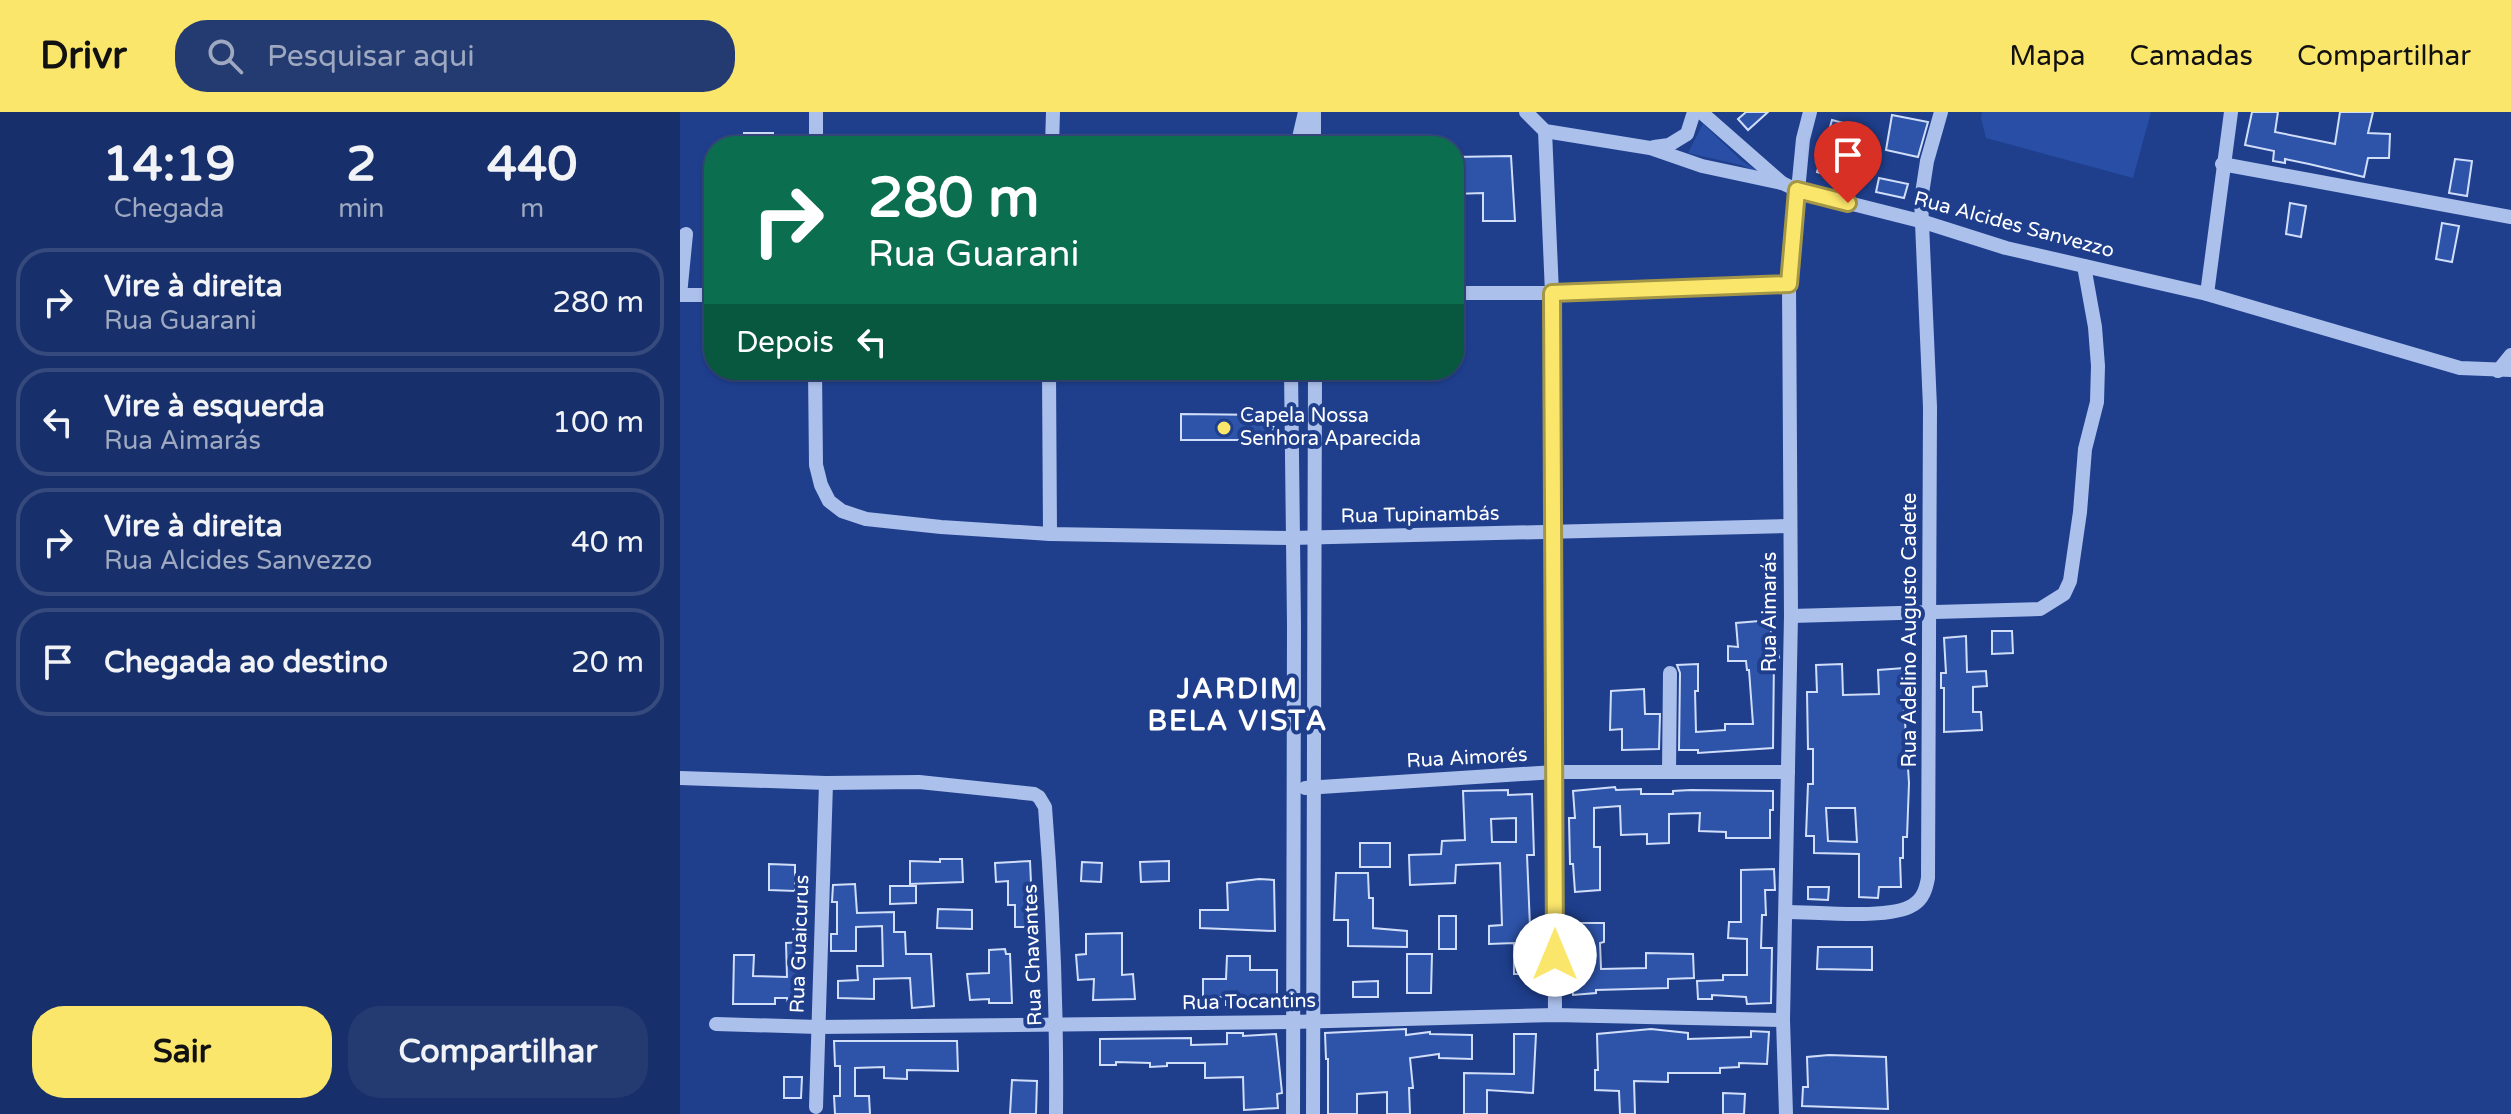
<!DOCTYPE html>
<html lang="pt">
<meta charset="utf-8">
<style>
body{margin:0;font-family:"Varela Round",sans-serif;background:#243b72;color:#f1f3f6;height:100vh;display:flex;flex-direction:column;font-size:30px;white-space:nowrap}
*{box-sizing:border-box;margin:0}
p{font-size:26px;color:#9ea9c1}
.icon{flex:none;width:44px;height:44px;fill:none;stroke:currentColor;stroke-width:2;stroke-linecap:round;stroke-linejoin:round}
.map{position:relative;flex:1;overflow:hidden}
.sheet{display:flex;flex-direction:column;background:#172f6a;width:680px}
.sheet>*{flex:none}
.top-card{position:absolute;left:24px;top:24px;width:760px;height:244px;border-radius:32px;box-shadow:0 2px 6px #0004,0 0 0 2px #364a7e;background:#0b6e4f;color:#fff;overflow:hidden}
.pin{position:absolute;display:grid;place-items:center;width:68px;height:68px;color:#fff;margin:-82px -34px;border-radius:50% 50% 50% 0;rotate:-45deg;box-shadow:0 0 8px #0007}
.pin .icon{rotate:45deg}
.me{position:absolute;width:88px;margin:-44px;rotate:0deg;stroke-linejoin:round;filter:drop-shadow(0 0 6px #0008)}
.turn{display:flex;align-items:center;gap:28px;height:168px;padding:0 32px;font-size:36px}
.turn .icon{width:104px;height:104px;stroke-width:2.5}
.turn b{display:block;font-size:56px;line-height:68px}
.then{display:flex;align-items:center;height:76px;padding:0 32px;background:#0003;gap:16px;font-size:30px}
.eta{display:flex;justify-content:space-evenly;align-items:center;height:136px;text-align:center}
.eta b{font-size:48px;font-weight:800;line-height:56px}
.cta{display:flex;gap:16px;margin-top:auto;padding:16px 32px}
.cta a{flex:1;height:92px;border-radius:32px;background:#fbe66c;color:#111;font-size:32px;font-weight:800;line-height:92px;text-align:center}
.cta a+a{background:#243b72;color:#f1f3f6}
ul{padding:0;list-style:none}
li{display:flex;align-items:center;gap:24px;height:108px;margin:0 16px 12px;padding:0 16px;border:4px solid #364a7e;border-radius:32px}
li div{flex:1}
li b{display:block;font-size:30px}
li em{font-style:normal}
header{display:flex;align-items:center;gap:48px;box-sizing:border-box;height:112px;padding:0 40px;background:#fbe66c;color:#111}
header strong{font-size:38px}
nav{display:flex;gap:44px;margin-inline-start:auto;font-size:28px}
.search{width:560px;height:72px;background:#243b72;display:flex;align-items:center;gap:20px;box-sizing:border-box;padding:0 28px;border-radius:32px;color:#9ea9c1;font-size:30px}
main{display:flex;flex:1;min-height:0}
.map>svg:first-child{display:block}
.green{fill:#284fa5}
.building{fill:#2e54aa;stroke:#d1def9;stroke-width:2;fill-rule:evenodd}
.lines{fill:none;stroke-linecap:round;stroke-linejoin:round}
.minor{stroke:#acc0ec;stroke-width:14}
.route-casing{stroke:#a39646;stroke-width:20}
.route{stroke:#fbe66c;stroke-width:14}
.poi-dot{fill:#fbe66c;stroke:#1f3f8d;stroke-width:3}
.labels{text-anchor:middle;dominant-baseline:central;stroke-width:8;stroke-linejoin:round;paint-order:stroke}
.street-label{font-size:20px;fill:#fff;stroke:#1f3f8d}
.poi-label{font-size:20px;fill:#fff;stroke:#1f3f8d;text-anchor:start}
.district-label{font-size:28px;font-weight:bold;letter-spacing:2px;fill:#fff;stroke:#1f3f8d}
</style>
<header>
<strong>Drivr</strong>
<div class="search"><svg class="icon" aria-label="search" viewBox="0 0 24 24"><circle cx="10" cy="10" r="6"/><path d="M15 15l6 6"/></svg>Pesquisar aqui</div>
<nav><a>Mapa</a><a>Camadas</a><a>Compartilhar</a></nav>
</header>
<main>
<section class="sheet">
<div class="eta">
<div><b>14:19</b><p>Chegada</p></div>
<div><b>2</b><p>min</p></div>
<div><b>440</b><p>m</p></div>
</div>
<ul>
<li><svg class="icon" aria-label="right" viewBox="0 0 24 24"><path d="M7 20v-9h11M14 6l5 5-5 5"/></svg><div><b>Vire à direita</b><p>Rua Guarani</p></div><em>280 m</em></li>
<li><svg class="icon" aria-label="left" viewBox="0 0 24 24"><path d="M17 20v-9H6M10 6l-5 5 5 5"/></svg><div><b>Vire à esquerda</b><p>Rua Aimarás</p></div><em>100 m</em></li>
<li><svg class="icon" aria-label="right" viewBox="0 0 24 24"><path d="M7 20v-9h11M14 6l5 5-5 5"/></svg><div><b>Vire à direita</b><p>Rua Alcides Sanvezzo</p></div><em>40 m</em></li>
<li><svg class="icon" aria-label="arrive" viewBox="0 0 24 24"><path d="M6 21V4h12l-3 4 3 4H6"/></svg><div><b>Chegada ao destino</b></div><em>20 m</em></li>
</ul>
<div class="cta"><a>Sair</a><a>Compartilhar</a></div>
</section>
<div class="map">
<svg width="1831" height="1002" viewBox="0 0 1831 1002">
<rect width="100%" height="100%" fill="#1f3f8d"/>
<g class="green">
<polygon points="1302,0 1471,0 1453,66 1306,26 1301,6"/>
<polygon points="1023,12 1063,50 1083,62 1061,53 1008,41"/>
</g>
<g class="building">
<polygon points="1066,0 1088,0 1068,18 1058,7"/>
<polygon points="1572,0 1598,0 1595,20 1655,32 1660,0 1693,0 1688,21 1710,22 1709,46 1688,46 1684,65 1629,52 1605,47 1605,51 1593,49 1594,39 1565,33"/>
<polygon points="1212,3 1248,10 1238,45 1206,38"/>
<polygon points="1152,8 1186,17 1172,70 1137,60"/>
<rect x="64" y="21" width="29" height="13"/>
<polygon points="831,44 835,109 803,109 803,81 774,82 774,45"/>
<polygon points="1775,47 1792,49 1787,84 1769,81"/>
<polygon points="1199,66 1228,72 1224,86 1196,80"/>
<polygon points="1610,91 1626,94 1621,125 1606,122"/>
<polygon points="1762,111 1779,114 1772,150 1756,147"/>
<polygon points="501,302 588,303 588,309 595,316 588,324 588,328 501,328"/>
<polygon points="1091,508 1091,533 1098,533 1099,546 1094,546 1093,636 1018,641 1018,638 999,638 1000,561 997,553 1018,552 1018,579 1015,579 1016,620 1045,618 1045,612 1073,612 1069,558 1067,558 1066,549 1048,549 1048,534 1058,535 1056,511"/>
<polygon points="1312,519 1332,519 1333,541 1312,542"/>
<polygon points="1286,524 1287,560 1306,559 1307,574 1293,575 1293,600 1301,600 1302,618 1264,620 1264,576 1261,576 1261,561 1266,561 1264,526"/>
<path d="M 1162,552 L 1163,583 L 1199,582 L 1198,558 L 1224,556 L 1226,578 L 1223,578 L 1229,671 L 1227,725 L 1223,725 L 1223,746 L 1220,746 L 1221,775 L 1199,775 L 1198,786 L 1179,785 L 1179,742 L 1134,741 L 1134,724 L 1126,724 L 1128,672 L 1133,672 L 1133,637 L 1128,637 L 1127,580 L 1137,580 L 1136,553 ZM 1146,696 L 1175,696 L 1177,730 L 1148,729 Z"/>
<polygon points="964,577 965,602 980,602 979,637 942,638 942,617 930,618 931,579"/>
<polygon points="935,675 936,678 961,677 961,682 993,682 993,679 1011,678 1093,679 1093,698 1090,698 1090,726 1046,726 1046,720 1019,719 1020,701 989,702 989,731 967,732 967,722 941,723 940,694 914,696 914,735 920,735 920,778 895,780 893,752 890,752 889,706 895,706 893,679"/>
<path d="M 828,678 L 828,683 L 852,682 L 854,743 L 847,743 L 852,862 L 834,862 L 834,831 L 809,832 L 809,814 L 822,813 L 820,751 L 776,753 L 775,771 L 730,773 L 729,743 L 761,742 L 762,729 L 785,728 L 783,679 ZM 836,706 L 836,730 L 812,730 L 811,707 Z"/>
<rect x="680" y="731" width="30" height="24"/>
<polygon points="260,747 282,747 283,770 230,772 230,749 260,750"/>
<polygon points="350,749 353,815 335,815 335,793 328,793 328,769 316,770 315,751"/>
<polygon points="489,749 489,769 461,770 460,750"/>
<polygon points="402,750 422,751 421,770 401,769"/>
<polygon points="89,752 115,753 115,779 89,778"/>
<polygon points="1094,757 1095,778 1085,778 1086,803 1082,803 1081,836 1092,836 1091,891 1067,892 1066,885 1032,883 1032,887 1018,887 1017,869 1043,868 1043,863 1067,863 1067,827 1048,826 1049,810 1061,810 1061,758"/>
<polygon points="656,761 688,761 689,786 693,786 693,816 727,819 727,835 668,834 668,808 654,808"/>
<polygon points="579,767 594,768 595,819 520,816 520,798 548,798 547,771"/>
<polygon points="175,772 177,801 214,800 214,820 225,820 226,842 251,842 254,894 232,896 230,866 194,867 194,887 158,886 158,869 178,868 177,854 203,854 202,814 176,815 176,839 151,839 151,822 157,822 157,790 152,790 153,773"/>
<polygon points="210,774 236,774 236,791 210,792"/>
<polygon points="1128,775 1149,775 1148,788 1128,787"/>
<polygon points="258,797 292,798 292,817 257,816"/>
<rect x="759" y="804" width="17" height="33"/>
<polygon points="897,811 924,811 924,830 920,831 921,857 966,856 966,841 1013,842 1014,866 988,867 988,876 916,878 916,881 893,883 891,860 888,860 887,838 898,837"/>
<polygon points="442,821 442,863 453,862 455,887 413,888 414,867 398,868 396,843 406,842 406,822"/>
<polygon points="124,830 125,857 119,857 118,893 108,893 107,886 95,886 95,892 53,892 54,843 74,843 73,864 107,865 106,831"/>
<polygon points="1138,835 1192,835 1192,858 1137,857"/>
<polygon points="325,837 326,842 330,842 332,891 309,891 309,887 290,888 287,862 309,861 309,838"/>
<polygon points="727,842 752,842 751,881 727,881"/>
<polygon points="547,844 570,844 570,858 597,858 597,892 546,893 546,885 523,885 523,867 546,867"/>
<polygon points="698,869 698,885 673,885 673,870"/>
<polygon points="726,917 726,923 750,920 750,922 792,923 792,947 759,946 759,942 730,946 733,976 729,976 730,1002 707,1002 707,980 677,982 677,1002 648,1002 648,947 646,947 645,921"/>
<polygon points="971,917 1008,921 1008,927 1071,925 1071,919 1089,920 1087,952 1059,951 1059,955 1040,956 1040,961 988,961 988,970 954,969 955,1002 940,1002 939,979 915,978 915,958 918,958 917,922"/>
<polygon points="547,921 563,921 563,924 596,922 602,981 597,982 598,996 564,998 563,965 525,966 525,951 487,951 487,954 470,955 470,951 436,950 436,953 420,953 420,927 511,926 511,933 547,932"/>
<polygon points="834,922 856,922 853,981 807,978 807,1002 784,1002 784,961 834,962"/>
<polygon points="154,929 277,929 278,959 227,958 227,967 204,966 204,955 175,956 175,984 189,984 190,1002 155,1002 154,984 160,984 160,954 155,954"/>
<polygon points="1149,943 1206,945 1208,997 1122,994 1123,975 1128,975 1127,945"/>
<polygon points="104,965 122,965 121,986 104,986"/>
<polygon points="332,968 357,969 356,1002 330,1002"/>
<polygon points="1043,981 1065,982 1064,1002 1043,1002"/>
</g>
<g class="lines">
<g class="minor">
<polyline points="634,0 634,34"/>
<polyline points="846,0 865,19 970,36 1022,54 1102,71 1117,78 1244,110 1326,136 1527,182 1780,256 1831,258"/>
<polyline points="1021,0 1102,71"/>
<polyline points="865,19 872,181 875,903"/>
<polyline points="136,34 136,0"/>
<polyline points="372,34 373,0"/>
<polyline points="617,34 625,0"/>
<polyline points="974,35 989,33 1007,22 1014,0"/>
<polyline points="1542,52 1831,105"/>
<polyline points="6,122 0,183 34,183"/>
<polyline points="774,181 872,181 1109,172"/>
<polyline points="1527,182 1551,0"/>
<polyline points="135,258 136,353 141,373 149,389 162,399 186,407 261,415 370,422 611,426 1110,414"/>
<polyline points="369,258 370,422"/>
<polyline points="611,258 614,512 613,1002"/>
<polyline points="1818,259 1831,243"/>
<polyline points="1111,504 1360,497 1384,482 1390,469 1400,400 1405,337 1417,290 1418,254 1415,215 1404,154"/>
<polyline points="989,660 990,561"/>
<path d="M 0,666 L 146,671 L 239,670 L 354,682 L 359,685 L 365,695 C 373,797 377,899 376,1002"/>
<polyline points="625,676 875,660 1108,660"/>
<path d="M 1107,800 C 1137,800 1210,808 1233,793 C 1243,787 1246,777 1248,766 L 1250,295 L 1241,88 L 1247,49 L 1261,0"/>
<polyline points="36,912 138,915 612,910 875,903 1103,908"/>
<polyline points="136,995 146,671"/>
<polyline points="633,1002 635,258"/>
<polyline points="1106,1002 1103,908 1111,504 1109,172 1123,27 1130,0"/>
</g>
</g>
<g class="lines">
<g class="route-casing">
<polyline id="route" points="875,843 872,181 1109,172 1117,78 1168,91"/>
</g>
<use href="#route" class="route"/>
</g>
<circle class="poi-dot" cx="544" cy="316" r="8"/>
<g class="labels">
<g class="street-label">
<text transform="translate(1334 113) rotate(15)">Rua Alcides Sanvezzo</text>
<text transform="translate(740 403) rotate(-1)">Rua Tupinambás</text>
<text transform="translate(1090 500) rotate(-90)">Rua Aimarás</text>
<text transform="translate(1230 518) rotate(-90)">Rua Adelino Augusto Cadete</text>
<text transform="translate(787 646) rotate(-3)">Rua Aimorés</text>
<text transform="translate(120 832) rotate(-88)">Rua Guaicurus</text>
<text transform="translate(353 843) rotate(-92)">Rua Chavantes</text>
<text transform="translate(569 890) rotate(-1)">Rua Tocantins</text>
</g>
<g class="poi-label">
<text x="560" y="304">Capela Nossa<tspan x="560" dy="23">Senhora Aparecida</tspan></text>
</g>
<g class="district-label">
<text x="558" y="577">JARDIM<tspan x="558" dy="32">BELA VISTA</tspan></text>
</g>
</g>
</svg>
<div class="pin" style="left:1168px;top:91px;background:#d93025"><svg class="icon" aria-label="arrive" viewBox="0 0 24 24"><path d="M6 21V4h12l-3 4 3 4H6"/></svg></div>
<svg class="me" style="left:875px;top:843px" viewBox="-20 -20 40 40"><circle r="19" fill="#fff"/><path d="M0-13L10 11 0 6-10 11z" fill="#fbe66c"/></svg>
<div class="top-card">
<div class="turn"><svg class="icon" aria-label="right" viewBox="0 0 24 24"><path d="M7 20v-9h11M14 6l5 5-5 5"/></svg><div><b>280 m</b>Rua Guarani</div></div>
<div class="then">Depois<svg class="icon" aria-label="left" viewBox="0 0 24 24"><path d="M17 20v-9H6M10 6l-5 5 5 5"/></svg></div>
</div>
</div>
</main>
